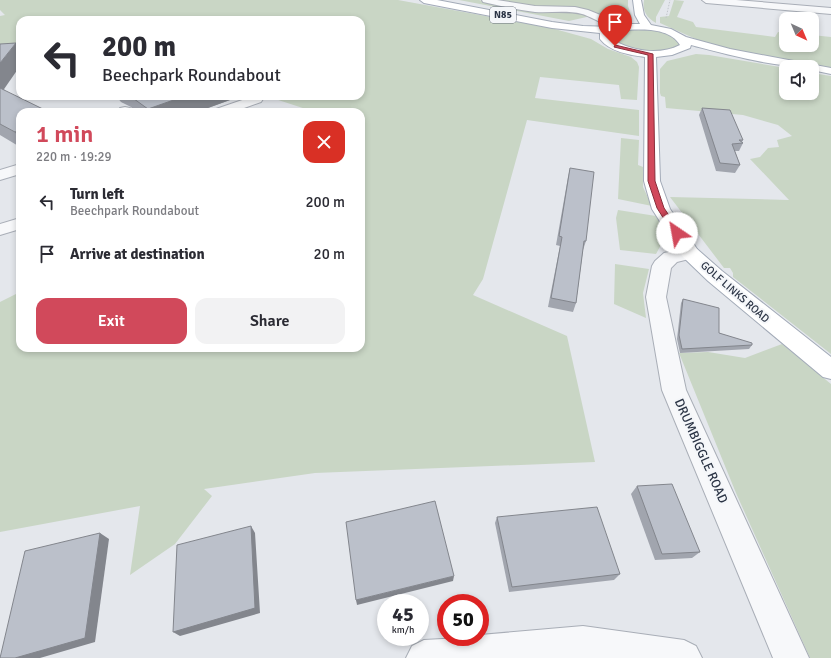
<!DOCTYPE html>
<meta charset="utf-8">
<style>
body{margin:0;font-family:Signika,sans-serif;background:#f2f2f3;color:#2b2b33;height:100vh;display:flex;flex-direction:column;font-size:15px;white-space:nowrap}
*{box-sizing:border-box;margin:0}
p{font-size:13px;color:#7c7c81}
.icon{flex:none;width:22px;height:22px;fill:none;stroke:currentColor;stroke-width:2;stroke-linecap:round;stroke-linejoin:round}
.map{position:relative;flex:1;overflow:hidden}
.side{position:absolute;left:16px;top:108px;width:349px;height:244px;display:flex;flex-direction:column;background:#fff;border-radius:12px;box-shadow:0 2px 6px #0003}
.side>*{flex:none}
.top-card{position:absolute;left:16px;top:16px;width:349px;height:84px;border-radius:12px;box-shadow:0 2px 6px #0003;background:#fff;color:#2b2b33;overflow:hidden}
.needle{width:26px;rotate:136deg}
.fabs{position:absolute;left:779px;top:12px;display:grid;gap:8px}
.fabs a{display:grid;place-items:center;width:40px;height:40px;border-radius:8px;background:#fff;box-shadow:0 2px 6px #0003;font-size:20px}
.speed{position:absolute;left:377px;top:594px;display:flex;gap:8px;font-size:20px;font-weight:700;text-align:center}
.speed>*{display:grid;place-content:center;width:52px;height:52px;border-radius:50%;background:#fff;box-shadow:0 2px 6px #0003;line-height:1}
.speed small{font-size:10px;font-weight:400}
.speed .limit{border:6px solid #d22;background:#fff;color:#111}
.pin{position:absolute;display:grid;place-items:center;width:34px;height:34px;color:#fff;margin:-41px -17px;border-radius:50% 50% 50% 0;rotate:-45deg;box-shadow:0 0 4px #0007}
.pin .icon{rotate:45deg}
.me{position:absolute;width:44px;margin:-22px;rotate:327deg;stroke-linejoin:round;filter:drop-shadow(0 0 3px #0008)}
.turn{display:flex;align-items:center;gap:14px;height:84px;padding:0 20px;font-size:18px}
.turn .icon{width:52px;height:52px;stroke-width:2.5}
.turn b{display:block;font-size:28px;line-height:34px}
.round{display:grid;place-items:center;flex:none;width:42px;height:42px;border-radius:12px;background:#f2f2f3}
.headline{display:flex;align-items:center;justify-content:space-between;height:68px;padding:0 20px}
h1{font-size:24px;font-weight:600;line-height:30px;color:#d1495b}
.button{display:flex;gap:8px;margin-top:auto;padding:8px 20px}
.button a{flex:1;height:46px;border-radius:12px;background:#d1495b;color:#fff;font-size:16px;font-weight:600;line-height:46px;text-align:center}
.button a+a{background:#f2f2f3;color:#2b2b33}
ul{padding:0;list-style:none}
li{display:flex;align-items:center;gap:12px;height:52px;padding:0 20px}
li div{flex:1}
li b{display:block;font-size:15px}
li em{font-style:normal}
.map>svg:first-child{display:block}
.green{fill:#c9d6c5}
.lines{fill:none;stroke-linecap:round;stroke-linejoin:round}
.minor-casing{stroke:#a9aeb7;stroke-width:2}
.major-casing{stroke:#a3abb8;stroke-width:2}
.path{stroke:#c2c5cb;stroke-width:1;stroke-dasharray:1.5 1.5;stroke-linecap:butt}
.minor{fill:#f7f8fa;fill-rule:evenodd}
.major{fill:#fff;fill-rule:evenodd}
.wall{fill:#a1a5ae}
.shaded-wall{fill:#83868d}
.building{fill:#bbc0ca;stroke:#83868d}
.route{fill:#d1495b;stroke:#882f3b}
.labels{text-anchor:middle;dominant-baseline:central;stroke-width:4;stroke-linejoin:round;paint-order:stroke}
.shield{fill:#f4f6f9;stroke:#676e7b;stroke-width:1}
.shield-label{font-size:10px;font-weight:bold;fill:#2b3445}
.street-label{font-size:11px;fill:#2b3445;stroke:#f4f6f9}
.near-street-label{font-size:13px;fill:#2b3445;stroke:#f4f6f9}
</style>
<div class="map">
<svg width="831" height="658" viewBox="0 0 831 658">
<rect width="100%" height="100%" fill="#e4e7ec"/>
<g class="green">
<polygon points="0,0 398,0 551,28 591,39 608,49 631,57 637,62 639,67 637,100 621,99 619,85 540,77 535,98 639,110 639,136 527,120 483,279 473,295 567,336 595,462 315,473 204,489 212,496 175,544 130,575 140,506 0,532 0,302 20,292 20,348 361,348 361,112 315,112 266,96 361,96 361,20 20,20 20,56 0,54 0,16 5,15 0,10"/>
<polygon points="459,0 479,0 490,3 582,13 591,16 569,21"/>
<polygon points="492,0 628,0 628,6 632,18 600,14 592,12 542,8"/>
<path d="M 644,0 L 665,0 L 656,17 L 656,23 C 647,18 642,11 644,0 Z"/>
<polygon points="674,0 684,1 677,17 693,22 696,27 775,37 778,32 786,33 786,45 812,45 812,35 831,37 831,68 730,50 707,44 660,23 660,17 669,16"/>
<path d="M 619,29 C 641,29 663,27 681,42 L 680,47 C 674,49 667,51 661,52 C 647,54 616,48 608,37 L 612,32 Z"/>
<polygon points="696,54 709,55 786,68 786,93 812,93 812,73 831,76 831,354 733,277 733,273 730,268 724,268 670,197 789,200 750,159 760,157 768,148 779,147 777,140 792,136 778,125 743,115 666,108 665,97 661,96 660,93 660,69 667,61"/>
<polygon points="621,138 639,140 638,165 643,167 643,187 652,206 618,199"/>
<polygon points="618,210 656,216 668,235 668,239 662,243 656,254 620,250 616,218"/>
<polygon points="615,264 649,269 643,293 646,318 614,304"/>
<polygon points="782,344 831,384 831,658 810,658 736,493 679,353 708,352 745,358"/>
</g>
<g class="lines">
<g class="minor-casing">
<g id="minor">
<path d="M 482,0 L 497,0 L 535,6 L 575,7 L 588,10 L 625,25 L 627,27 L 625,29 C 615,32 593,17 582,14 C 567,10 550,13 535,12 C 517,10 500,6 483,2 Z"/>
<polygon points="702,0 736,0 831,8 831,14 706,3"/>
<polygon points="254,96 261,96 263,99 261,102 233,112 214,112 216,109"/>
<polygon points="125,107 130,108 133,112 119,112 120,108"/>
<polygon points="20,164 20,174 0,180 0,170"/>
<polygon points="20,218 20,229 0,235 0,224"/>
<polygon points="690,247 697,249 699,253 697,257 677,262 671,268 666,297 686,390 809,658 773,658 662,390 646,297 652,266 655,261 664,253"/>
<polygon points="583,626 684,640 696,646 702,658 406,658 412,646 424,640 480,637 480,635"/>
</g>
</g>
<g class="major-casing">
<path id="major" d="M 420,0 L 437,0 L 552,22 L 583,26 L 611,27 L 622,24 L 640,24 L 635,15 L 633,0 L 641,0 L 644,15 L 651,25 L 671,29 L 686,37 L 730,49 L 831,68 L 831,74 L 812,70 L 812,67 C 771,67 730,55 691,45 L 690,48 L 672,55 L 656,57 L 660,181 L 670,209 L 697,249 L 722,271 L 831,357 L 831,379 L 823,377 L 708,281 L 683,257 L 652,209 L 644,181 L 645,57 C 630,55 610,52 600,39 L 600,33 L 552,28 L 424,3 ZM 622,30 C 640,29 670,27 680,45 C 659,56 630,51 610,38 L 610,34 Z"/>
</g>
<polyline class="path" points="666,18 670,0"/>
<use href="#minor" class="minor"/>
<use href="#major" class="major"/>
</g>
<g class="wall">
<polygon points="0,44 4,89 20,112 20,147 0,135"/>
<polygon points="116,96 241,96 197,112 135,112 131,107 121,102"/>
<polygon points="702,108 743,140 742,142 743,143 739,151 735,151 740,165 735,173 716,171 699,115"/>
<polygon points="570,168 586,241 583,250 576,303 573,312 548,307 560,246 556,245 568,177"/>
<polygon points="683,299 719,333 752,345 749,349 680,353 677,339 681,303"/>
<polygon points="637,486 700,552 692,558 655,560 631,494"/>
<polygon points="497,517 620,574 614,580 509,592 495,523"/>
</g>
<g class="shaded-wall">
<polygon points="16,43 20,50 20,66 0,95 0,63"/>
<polygon points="185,96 241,96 197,112 149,112 148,109"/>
<polygon points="20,130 20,140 15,132"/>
<polygon points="251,526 255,533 260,613 180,636 173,632"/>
<polygon points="100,533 109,539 95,642 40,658 15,658"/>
<polygon points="454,576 453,581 357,605 356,600"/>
</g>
<g class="building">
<polygon points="16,43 0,63 0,44"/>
<polygon points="0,88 49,112 20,112 20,130 15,132 0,124"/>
<polygon points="130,96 185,96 148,109"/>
<polygon points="702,108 730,110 743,140 739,140 743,143 732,144 740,165 720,163"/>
<polygon points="570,168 594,172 586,241 584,241 576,303 551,298 562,237 559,236"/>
<polygon points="683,299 719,308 719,333 752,343 752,345 682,349 679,335"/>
<polygon points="672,484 700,552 662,554 637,486"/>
<polygon points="435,501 454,576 356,600 346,522"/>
<polygon points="597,507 620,574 512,587 497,517"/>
<polygon points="251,526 255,608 173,632 177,545"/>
<polygon points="100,533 85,638 15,658 0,658 25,551"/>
</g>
<polygon class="route" points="615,45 653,54 655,181 664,208 681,233 680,235 674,235 657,208 648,181 648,55 614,47"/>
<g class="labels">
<rect class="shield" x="490" y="7" width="26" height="16" rx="3"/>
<g class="shield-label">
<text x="503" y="15">N85</text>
</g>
<g class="street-label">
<text transform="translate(735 292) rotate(41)">GOLF LINKS ROAD</text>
</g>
<g class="near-street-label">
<text transform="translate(701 451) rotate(66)">DRUMBIGGLE ROAD</text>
</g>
</g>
</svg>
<div class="fabs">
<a><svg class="needle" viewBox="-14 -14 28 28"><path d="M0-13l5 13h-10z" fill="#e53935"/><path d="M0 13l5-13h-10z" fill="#7c7c81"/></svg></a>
<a><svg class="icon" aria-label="sound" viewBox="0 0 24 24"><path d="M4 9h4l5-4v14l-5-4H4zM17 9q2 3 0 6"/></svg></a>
</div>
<div class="speed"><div>45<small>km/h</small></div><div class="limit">50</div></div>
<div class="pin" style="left:615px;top:46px;background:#d93025"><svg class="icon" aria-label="arrive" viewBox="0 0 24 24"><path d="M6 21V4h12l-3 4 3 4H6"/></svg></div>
<svg class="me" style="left:677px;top:233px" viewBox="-20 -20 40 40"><circle r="19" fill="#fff"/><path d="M0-13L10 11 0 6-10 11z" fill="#d1495b"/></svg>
<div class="top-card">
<div class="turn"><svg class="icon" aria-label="left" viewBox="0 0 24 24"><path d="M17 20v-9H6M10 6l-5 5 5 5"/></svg><div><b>200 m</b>Beechpark Roundabout</div></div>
</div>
<section class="side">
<div class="headline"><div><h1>1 min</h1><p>220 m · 19:29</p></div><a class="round" style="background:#d93025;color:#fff"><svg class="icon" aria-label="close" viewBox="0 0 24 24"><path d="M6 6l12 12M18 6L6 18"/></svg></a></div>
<ul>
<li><svg class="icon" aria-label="left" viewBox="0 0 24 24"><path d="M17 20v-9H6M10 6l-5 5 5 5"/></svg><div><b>Turn left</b><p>Beechpark Roundabout</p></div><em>200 m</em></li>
<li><svg class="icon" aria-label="arrive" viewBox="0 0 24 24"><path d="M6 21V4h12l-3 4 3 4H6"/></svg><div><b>Arrive at destination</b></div><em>20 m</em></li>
</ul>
<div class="button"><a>Exit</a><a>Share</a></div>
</section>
</div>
